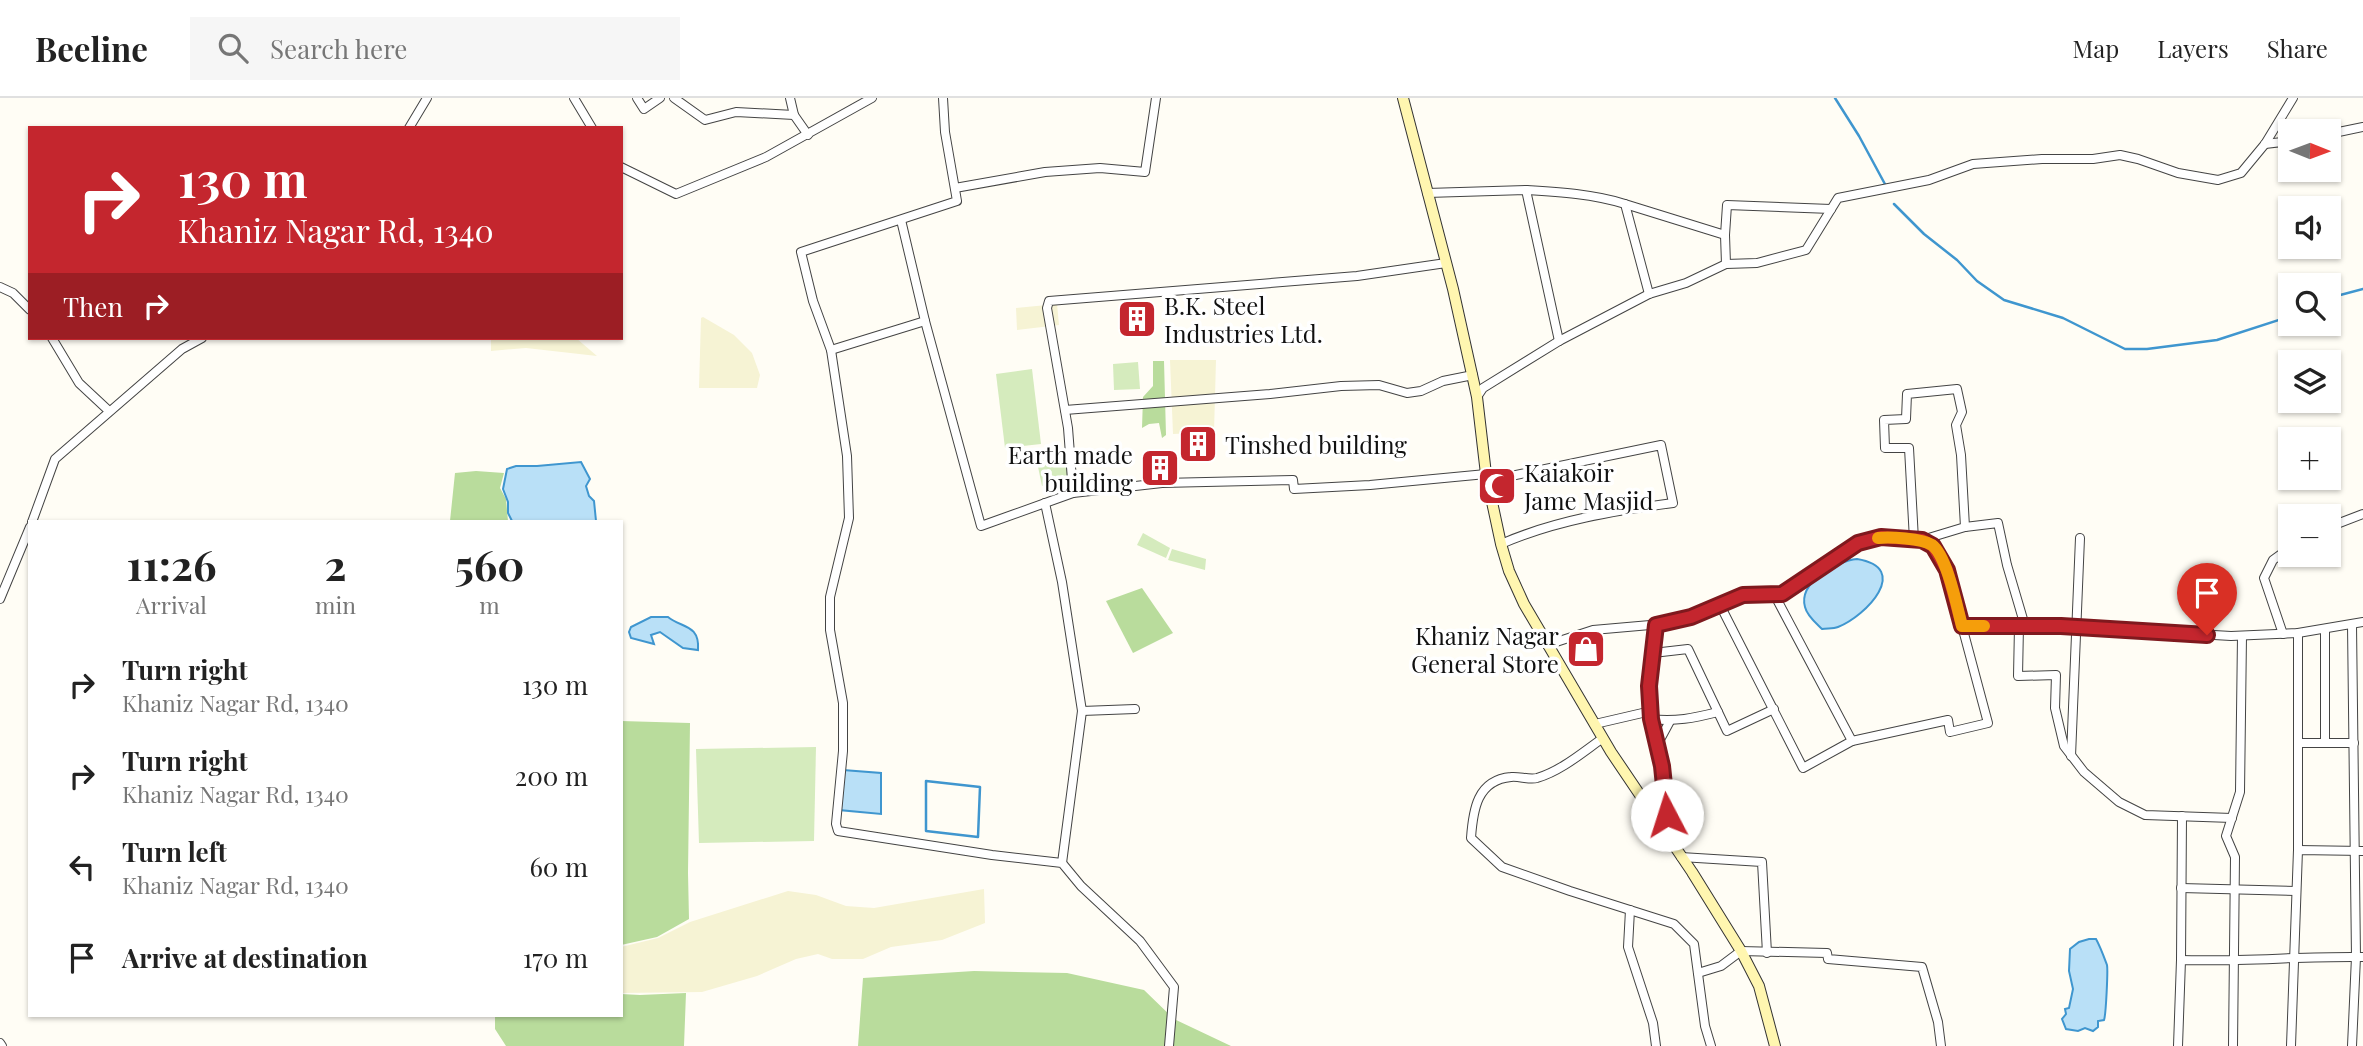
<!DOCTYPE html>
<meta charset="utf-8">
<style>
body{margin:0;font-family:"Playfair Display",serif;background:#f6f6f6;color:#222;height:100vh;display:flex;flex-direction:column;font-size:26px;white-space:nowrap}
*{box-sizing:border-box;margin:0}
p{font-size:23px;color:#767676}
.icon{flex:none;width:38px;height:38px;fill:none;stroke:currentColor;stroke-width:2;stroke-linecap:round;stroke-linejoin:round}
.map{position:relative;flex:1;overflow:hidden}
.side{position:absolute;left:28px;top:422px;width:595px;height:497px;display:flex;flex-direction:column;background:#fff;border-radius:0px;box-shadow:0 2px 5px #0004}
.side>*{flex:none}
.guide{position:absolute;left:28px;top:28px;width:595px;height:214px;border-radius:0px;box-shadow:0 2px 5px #0004;background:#c4262e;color:#fff;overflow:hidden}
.needle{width:46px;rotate:91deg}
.fabs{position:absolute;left:2278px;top:21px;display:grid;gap:14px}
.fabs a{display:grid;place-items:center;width:63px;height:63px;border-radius:0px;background:#fff;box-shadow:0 2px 5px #0004;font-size:35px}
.pin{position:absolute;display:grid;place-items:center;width:60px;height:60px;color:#fff;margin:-72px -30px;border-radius:50% 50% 50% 0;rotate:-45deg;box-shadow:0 0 7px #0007}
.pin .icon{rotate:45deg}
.me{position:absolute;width:77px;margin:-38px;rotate:355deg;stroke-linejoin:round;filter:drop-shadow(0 0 5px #0008)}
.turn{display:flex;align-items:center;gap:24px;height:147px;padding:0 35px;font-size:32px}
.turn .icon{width:91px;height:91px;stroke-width:2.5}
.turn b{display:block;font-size:49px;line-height:60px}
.then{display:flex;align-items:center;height:66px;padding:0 35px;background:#0003;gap:14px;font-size:26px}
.eta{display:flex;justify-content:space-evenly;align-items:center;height:119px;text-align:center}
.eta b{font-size:42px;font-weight:700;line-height:49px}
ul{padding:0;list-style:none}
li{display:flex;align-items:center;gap:21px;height:91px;padding:0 35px}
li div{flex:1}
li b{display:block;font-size:26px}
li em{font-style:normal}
header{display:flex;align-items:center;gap:42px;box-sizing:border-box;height:98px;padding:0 35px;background:#fff;border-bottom:2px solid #e0e0e0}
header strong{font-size:33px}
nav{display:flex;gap:38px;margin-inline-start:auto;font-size:24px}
.search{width:490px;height:63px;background:#f6f6f6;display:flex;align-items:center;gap:18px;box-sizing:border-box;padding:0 24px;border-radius:0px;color:#767676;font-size:26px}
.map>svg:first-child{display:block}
.farmland{fill:#f6f3d4}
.green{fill:#d5ebbd}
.forest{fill:#b9dc9c}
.water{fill:#b9e0f7;stroke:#3f96cf;stroke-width:2}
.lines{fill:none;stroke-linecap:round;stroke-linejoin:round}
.stream{stroke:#3f96cf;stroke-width:2.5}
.street-casing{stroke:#444;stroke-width:10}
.secondary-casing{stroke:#333;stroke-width:12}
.street{stroke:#fff;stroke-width:8}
.secondary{stroke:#fff6b0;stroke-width:10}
.route-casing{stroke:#7f191e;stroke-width:18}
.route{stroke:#c4262e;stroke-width:12}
.slow{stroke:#f59e0b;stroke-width:12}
.labels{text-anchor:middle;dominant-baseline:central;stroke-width:7;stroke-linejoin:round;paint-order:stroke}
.poi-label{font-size:24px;fill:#111;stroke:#fff;text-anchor:start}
</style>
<header>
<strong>Beeline</strong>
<div class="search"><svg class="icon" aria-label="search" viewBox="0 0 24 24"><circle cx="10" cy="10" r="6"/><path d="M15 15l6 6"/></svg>Search here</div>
<nav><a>Map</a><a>Layers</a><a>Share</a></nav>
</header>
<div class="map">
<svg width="2363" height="948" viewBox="0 0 2363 948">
<rect width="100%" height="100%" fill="#fffdf5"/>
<g class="farmland">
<polygon points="1057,206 1059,227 1017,232 1016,210"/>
<polygon points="703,219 734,237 752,255 760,277 757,290 699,290 701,220"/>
<polygon points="491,240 576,240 597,258 526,250 491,253"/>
<polygon points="1170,262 1216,262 1214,334 1173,336"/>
<polygon points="984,791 985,825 942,842 891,849 863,861 832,861 818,856 796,861 757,878 702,894 621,895 621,849 658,840 690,824 788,793 816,797 846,808 874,810"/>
</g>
<g class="green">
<polygon points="1138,264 1140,291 1114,292 1113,266"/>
<polygon points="1032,271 1041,346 1005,350 996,276"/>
<polygon points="1055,359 1063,361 1071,379 1042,388 1037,364"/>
<polygon points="1143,435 1170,450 1166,460 1137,447"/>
<polygon points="1172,451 1206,461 1205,472 1168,462"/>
<polygon points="816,649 814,743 699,745 696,651"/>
</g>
<g class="forest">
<polygon points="1153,263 1164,263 1166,337 1162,340 1159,325 1149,326 1142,330 1143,299 1153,288"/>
<polygon points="476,373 504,375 500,390 506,401 508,423 450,423 455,375"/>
<polygon points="1142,490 1173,535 1133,555 1106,503"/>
<polygon points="621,623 690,625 688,775 689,821 657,839 621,847"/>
<polygon points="974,873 1067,875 1144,892 1174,921 1231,948 858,948 863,880"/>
<polygon points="686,895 684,948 506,948 495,931 495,917 621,917 621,896 640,897"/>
</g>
<g class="water">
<polygon points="581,364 590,381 586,388 589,398 594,403 596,423 512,423 508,415 508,404 503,391 507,371 516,368 537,368"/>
<path d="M 1857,461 C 1912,470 1866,518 1838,529 C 1833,531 1827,530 1822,531 C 1816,525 1807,518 1805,509 C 1798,484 1837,463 1857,461 Z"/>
<path d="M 651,519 L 668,519 C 681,530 700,526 698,552 L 683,550 L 660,534 L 651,537 L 654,546 L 631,540 L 629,534 L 631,529 Z"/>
<polygon points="843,672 881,675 881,716 839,712"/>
<path d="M 2089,841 L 2096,841 C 2100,848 2104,859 2107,867 C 2108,872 2106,917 2104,922 L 2098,923 L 2098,929 L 2093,933 L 2085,930 L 2078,933 L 2066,931 L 2062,921 L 2066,916 L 2065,911 L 2069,910 L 2073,891 L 2069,873 L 2070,851 L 2079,844 Z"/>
</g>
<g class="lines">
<g class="stream">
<polyline points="1835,0 1859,38 1886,88"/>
<polyline points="1894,106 1924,136 1957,162 1977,183 2004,202 2063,220 2125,251 2147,251 2217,242 2291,218"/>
<polyline points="2329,200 2363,191"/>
<polygon points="926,683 980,689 978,739 926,733"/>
</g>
<g class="street-casing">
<g id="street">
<polyline points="574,0 592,30"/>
<polyline points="637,0 644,11 660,0"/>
<polyline points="674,0 705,22 736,14 794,17 808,37"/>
<polyline points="790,0 794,17"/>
<polyline points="943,0 945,34 957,103 801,154 813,203 831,252 847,358 849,420 830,499 830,532 843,605 843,653 836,726 838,733 992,757 1062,765 1081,788 1140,843 1174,889 1169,948"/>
<polyline points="409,30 427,0"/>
<polyline points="2329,36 2363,29"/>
<polyline points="2265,46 2291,43"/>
<polyline points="621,69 676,96 766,59 872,0"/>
<polyline points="955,90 1045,74 1100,70 1145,74 1156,0"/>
<path d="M 1526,92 C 1559,94 1593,96 1625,106 L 1649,196"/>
<polyline points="1427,95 1526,92 1559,243"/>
<polyline points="1625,106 1725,137 1726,166"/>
<polyline points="1725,137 1727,107 1831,111"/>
<polyline points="1446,165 1357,178 1049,203 1047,210 1068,330 1073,395 1162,385 1293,382 1294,391 1370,387 1486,376"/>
<polyline points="0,189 13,195 30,212"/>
<polyline points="925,223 981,428 1073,395"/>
<polyline points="52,240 79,285 109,313"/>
<polyline points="831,252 925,223 901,122"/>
<polyline points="1477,299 1483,290 1559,243 1649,196 1686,185 1726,166 1757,165 1806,152 1838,100 1929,82 1973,66 2042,61 2093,61 2120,57 2138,61 2178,75 2218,82 2241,75 2265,46 2293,0"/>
<polyline points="1065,312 1270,296 1341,288 1379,287 1407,295 1421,293 1443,283 1473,277"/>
<path d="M 1487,383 L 1661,347 L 1673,405 C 1614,413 1556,422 1501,446"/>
<polyline points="1045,405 1062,484 1082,613 1135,611"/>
<polyline points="32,424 55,361 182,251 202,240"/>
<polyline points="1965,429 1998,425 2007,467 2025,528"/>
<polyline points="2329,429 2363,416"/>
<polyline points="1914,442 1909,350 1885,350 1884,322 1906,321 1907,296 1957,291 1962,314 1956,327 1961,357 1965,429 1922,442"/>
<polyline points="0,501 30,429"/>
<polyline points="1720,507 1803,670 1852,643 1774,496"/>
<polyline points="1656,527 1653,555 1688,551 1727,633 1774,611"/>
<polyline points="2352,527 2356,859 2352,948"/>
<polyline points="2019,528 2018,578 2056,577 2055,610 2064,648 2084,674 2119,704 2145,717 2232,720"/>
<polyline points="2325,531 2325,645"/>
<polyline points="2283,536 2264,480 2273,462 2291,449"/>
<polyline points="1547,547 1593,532 1673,525 1743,497 1782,496 1858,445 1881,439 1922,442 1933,448 1947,472 1962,528 2061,528 2231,538 2298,535 2363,524"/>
<polyline points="1653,555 1649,588 1651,621 1662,668 1670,739"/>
<path d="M 1651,621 C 1675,624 1694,620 1718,614"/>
<polyline points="1595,626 1651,613"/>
<path d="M 1603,640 C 1583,654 1561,673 1537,680 C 1529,682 1519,678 1511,679 C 1477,682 1473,712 1471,740 L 1502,769 L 1570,793 L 1674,826 L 1694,846 L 1705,928 L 1711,948"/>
<polyline points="1852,643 1948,622 1950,634 1988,625 1962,528"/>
<polyline points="2298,645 2354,645"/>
<polyline points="1657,647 1670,623"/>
<polyline points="2071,658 2080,440"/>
<polyline points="2298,752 2298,535"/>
<polyline points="1681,759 1762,764 1767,855"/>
<polyline points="1062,765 1082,613"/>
<polyline points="2181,790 2296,793"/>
<polyline points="1630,812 1628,849 1653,925 1656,948"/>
<polyline points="2181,862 2182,718"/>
<polyline points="1698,875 1721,868 1741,853 1827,855 1828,861 1922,869 1938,924 1941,948"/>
<polyline points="0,945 2,948"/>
<path d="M 2178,948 L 2181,862 C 2242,864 2302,858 2363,859"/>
<polyline points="2233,948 2235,759 2226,738 2240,694 2242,538"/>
<polyline points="2291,948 2298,752 2363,753"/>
</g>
</g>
<g class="secondary-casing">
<polyline id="secondary" points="1403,0 1453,191 1477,299 1486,376 1501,446 1509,473 1524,506 1611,654 1692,774 1741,853 1759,888 1775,948"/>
</g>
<use href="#street" class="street"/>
<use href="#secondary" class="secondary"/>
</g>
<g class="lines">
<g class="route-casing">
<polyline id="route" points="1667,717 1662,668 1651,621 1649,588 1656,527 1691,519 1743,497 1782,496 1858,445 1881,439 1922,442 1933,448 1947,472 1962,528 2061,528 2207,537"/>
</g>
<use href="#route" class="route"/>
<path class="slow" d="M 1878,440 C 1889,439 1922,440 1932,447 C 1947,458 1957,509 1962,528 L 1984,528"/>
</g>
<defs>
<g id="building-square" transform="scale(2.0125)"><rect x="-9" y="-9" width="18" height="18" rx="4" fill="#c4262e" stroke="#fff"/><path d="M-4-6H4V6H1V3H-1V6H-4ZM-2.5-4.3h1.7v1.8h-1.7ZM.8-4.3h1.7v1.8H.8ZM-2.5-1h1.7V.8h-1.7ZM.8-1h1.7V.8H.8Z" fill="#fff"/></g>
<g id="mosque-square" transform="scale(2.0125)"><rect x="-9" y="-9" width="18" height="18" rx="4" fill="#c4262e" stroke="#fff"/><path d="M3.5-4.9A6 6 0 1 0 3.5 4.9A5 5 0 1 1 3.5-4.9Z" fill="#fff"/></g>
<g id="shop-square" transform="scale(2.0125)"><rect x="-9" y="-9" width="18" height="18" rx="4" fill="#c4262e" stroke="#fff"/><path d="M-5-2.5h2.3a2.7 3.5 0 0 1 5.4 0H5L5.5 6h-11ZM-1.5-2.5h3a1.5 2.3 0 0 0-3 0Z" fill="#fff"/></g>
</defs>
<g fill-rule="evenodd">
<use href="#building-square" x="1137" y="221"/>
<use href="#building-square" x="1198" y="346"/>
<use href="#building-square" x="1160" y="370"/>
<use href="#mosque-square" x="1497" y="388"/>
<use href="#shop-square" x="1586" y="551"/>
</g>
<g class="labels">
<g class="poi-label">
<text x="1164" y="207">B.K. Steel<tspan x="1164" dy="28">Industries Ltd.</tspan></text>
<text x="1225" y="346">Tinshed building</text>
<text x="1133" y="356" text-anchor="end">Earth made<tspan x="1133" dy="28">building</tspan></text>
<text x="1524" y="374">Kaiakoir<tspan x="1524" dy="28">Jame Masjid</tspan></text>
<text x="1559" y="537" text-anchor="end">Khaniz Nagar<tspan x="1559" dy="28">General Store</tspan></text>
</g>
</g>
</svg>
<div class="fabs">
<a><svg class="needle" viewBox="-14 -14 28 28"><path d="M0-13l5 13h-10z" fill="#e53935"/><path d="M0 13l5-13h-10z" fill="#767676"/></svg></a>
<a><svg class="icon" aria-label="sound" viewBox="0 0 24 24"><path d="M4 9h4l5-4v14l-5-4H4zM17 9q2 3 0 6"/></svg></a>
<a><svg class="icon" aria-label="search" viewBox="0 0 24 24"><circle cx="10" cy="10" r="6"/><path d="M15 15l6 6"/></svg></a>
<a><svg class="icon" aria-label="layers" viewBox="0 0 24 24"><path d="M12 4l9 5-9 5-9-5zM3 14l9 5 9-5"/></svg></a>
<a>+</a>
<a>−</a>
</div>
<div class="pin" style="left:2207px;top:537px;background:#d93025"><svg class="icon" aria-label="arrive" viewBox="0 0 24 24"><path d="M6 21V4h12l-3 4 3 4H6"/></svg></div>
<svg class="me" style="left:1667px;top:717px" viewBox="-20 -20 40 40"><circle r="19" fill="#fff"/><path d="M0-13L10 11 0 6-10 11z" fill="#c4262e"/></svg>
<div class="guide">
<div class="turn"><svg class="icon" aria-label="right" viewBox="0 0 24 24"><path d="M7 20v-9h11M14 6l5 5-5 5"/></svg><div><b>130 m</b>Khaniz Nagar Rd, 1340</div></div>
<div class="then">Then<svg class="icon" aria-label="right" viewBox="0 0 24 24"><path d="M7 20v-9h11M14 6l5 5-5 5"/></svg></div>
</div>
<section class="side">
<div class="eta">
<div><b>11:26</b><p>Arrival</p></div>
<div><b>2</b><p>min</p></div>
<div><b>560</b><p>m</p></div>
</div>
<ul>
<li><svg class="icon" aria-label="right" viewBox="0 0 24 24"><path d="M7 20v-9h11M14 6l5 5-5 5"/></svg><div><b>Turn right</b><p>Khaniz Nagar Rd, 1340</p></div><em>130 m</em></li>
<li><svg class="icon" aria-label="right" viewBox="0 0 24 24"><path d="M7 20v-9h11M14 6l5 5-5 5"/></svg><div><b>Turn right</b><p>Khaniz Nagar Rd, 1340</p></div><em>200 m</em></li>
<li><svg class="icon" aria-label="left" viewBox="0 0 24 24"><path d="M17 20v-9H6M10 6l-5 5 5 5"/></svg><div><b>Turn left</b><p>Khaniz Nagar Rd, 1340</p></div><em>60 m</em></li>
<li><svg class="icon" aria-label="arrive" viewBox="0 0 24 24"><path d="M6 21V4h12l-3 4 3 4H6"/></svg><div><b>Arrive at destination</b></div><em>170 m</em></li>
</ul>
</section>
</div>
